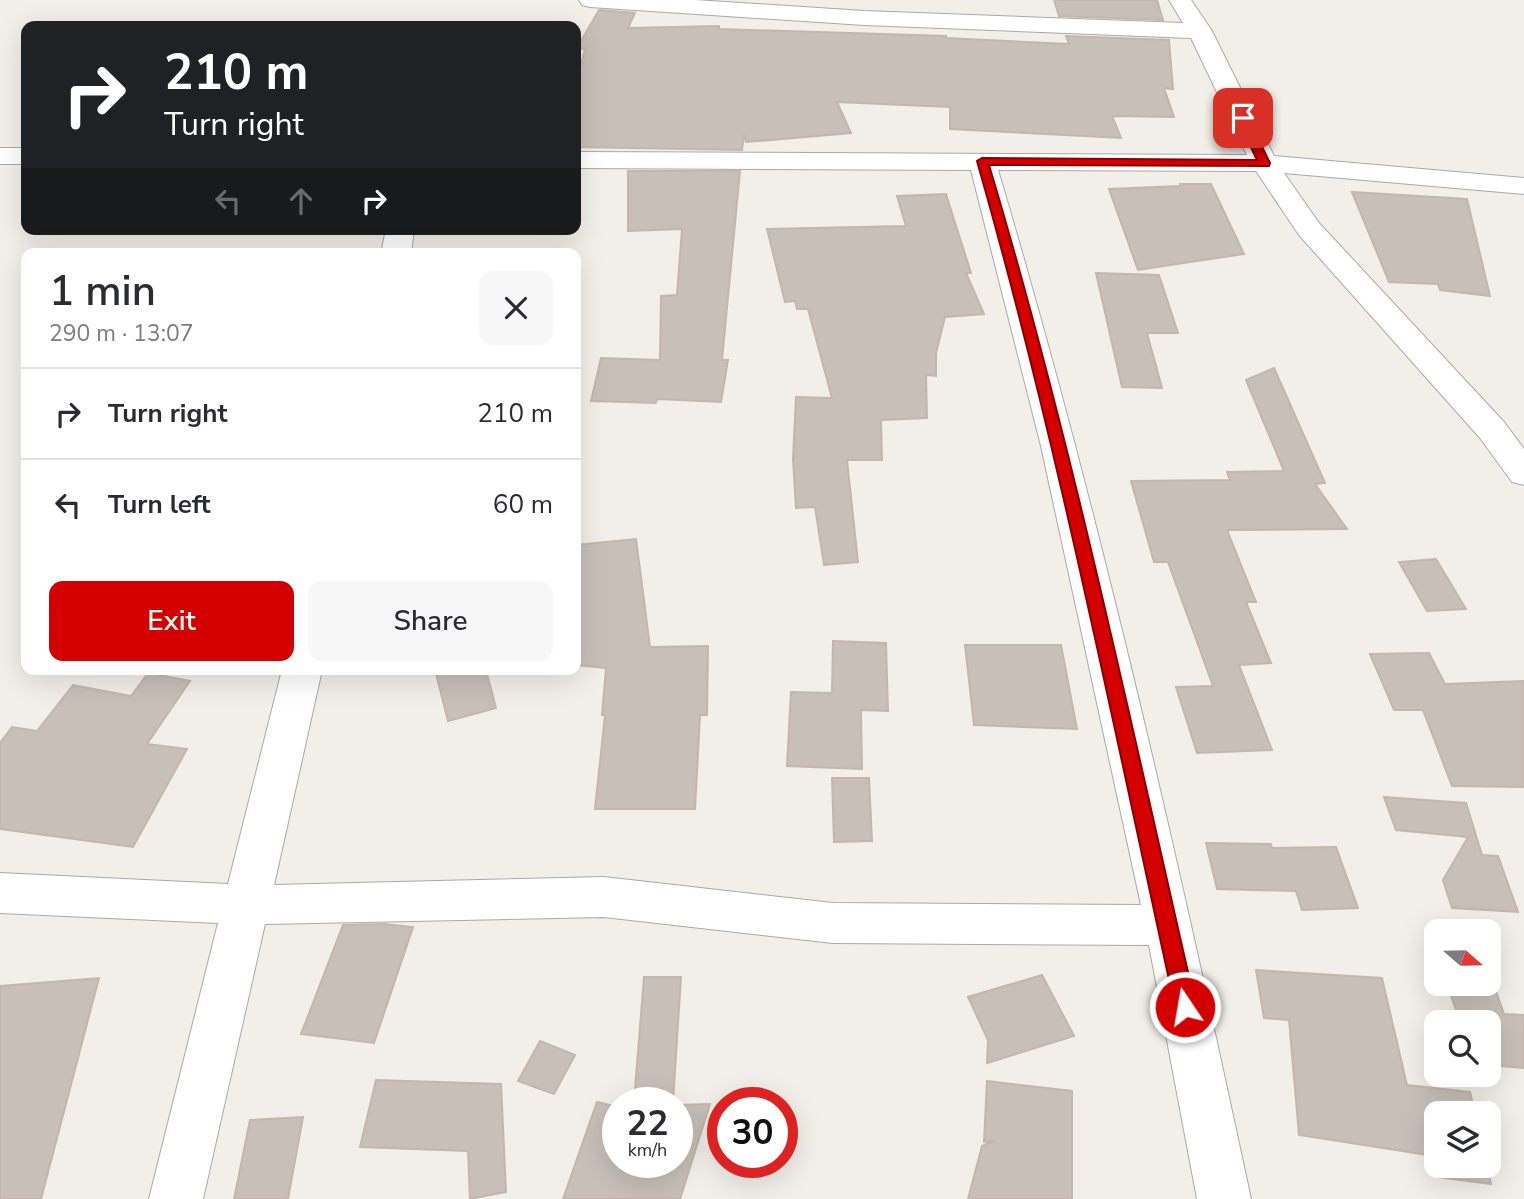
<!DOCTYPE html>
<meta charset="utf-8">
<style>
body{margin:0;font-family:"Nunito Sans",sans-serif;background:#f7f7f7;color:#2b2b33;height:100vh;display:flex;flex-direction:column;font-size:26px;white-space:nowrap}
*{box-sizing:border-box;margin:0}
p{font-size:23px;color:#7c7c81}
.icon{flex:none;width:38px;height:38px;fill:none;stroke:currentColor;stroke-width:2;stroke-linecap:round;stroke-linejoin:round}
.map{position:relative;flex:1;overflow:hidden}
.panel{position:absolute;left:21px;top:248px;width:560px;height:427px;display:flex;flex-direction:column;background:#fff;border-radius:14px;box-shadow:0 7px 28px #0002}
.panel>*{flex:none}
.hud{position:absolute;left:21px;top:21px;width:560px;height:214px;border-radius:14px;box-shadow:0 7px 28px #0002;background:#202124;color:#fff;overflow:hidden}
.needle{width:46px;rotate:110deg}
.tools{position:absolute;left:1424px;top:919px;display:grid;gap:14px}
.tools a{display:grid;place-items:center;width:77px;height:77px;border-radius:14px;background:#fff;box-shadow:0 7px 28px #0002;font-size:35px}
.speed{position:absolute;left:602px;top:1087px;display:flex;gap:14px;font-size:35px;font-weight:700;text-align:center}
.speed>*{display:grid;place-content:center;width:91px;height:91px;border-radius:50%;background:#fff;box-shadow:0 7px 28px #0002;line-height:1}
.speed small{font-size:18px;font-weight:400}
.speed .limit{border:10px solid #d22;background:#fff;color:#111}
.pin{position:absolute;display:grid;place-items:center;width:60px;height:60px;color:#fff;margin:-30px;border-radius:14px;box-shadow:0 4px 10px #0006}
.me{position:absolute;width:77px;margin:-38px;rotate:348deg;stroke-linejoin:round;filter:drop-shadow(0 0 5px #0008)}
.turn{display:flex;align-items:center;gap:24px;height:147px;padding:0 28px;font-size:32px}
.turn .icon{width:91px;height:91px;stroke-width:2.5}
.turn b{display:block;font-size:49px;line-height:60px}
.lanes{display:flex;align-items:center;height:66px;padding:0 28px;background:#0003;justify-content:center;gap:35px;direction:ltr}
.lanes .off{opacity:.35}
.round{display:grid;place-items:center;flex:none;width:74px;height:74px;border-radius:14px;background:#f7f7f7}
.summary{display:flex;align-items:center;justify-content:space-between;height:119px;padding:0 28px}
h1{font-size:42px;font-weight:600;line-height:52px}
.cta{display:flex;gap:14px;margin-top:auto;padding:14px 28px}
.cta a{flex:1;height:80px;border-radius:14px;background:#d40000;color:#fff;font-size:28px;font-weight:600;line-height:80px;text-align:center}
.cta a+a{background:#f7f7f7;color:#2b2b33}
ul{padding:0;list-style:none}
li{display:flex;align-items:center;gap:21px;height:91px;padding:0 28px;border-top:2px solid #e1e1e2}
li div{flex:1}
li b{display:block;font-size:26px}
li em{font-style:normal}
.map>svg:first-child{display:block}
.building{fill:#c7bfb8;stroke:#c4b6ab;stroke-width:2}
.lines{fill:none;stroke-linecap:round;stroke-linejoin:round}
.street-casing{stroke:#a9a9a9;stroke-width:2}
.street{fill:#fff;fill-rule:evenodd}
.route{fill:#d40000;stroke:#8a0000;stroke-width:2}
</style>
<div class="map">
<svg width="1524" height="1199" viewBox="0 0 1524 1199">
<rect width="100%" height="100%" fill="#f2efe9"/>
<g class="building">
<polygon points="1054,0 1157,0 1163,20 1059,16"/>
<polygon points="599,10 635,13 628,28 719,26 719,29 946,36 946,38 1069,44 1066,36 1169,40 1173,89 1164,88 1174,117 1112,116 1121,138 950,129 950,107 837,102 851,133 746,142 744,135 742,150 576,147 576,84 585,49 577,48"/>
<polygon points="628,171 740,171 722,360 728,360 721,402 657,399 656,403 591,401 601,358 660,360 661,296 677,295 682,229 628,231"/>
<polygon points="1180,184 1211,184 1244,254 1138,270 1109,189 1180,186"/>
<polygon points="1352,192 1467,199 1490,296 1440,290 1438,284 1389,282"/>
<polygon points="946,194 971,273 966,273 984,314 945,317 936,353 936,376 926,375 927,418 881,420 882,460 847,460 858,562 824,565 815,507 796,508 793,459 796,397 832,398 808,309 797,309 795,301 785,302 767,229 906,226 897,196"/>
<polygon points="1096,273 1159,275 1178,333 1147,333 1162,388 1122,387"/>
<polygon points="1274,368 1325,483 1315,484 1347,529 1227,530 1256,602 1246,602 1271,663 1239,665 1272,750 1197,753 1176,687 1213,686 1168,562 1154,562 1131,481 1230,480 1227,472 1284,471 1246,380"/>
<polygon points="636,539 650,647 708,646 707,715 700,715 695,809 595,809 605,715 602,715 606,668 576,665 576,545"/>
<polygon points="1436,559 1466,609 1427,611 1399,562"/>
<polygon points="833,641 886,643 888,711 861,710 862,769 787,766 791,692 832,693"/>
<polygon points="965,645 1061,645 1077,729 974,725"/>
<polygon points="1429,653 1445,684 1524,681 1524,787 1452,786 1423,710 1394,710 1370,654"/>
<polygon points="435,670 486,670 496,708 448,721"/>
<polygon points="148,673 190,681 147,744 187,749 133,847 0,829 0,743 12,727 37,731 73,685 131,696"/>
<polygon points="832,778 869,778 872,841 834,842"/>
<polygon points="1384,797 1466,803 1482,855 1498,856 1518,912 1452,908 1443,880 1468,837 1396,830"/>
<polygon points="1206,843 1271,844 1272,848 1336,847 1358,908 1302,910 1296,891 1217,889"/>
<polygon points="384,924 413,927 374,1043 301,1034 343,925"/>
<polygon points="1256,970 1382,978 1407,1085 1470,1092 1475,1113 1437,1113 1437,1166 1487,1166 1491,1184 1438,1177 1434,1156 1299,1135 1289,1020 1264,1018"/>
<polygon points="1489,972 1504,1014 1524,1015 1524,1068 1489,1065 1489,1022 1460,1022 1447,984 1489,984"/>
<polygon points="1042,975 1074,1036 987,1063 988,1040 968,997"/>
<polygon points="644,977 681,977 673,1102 634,1102"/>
<polygon points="99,978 41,1199 0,1199 0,986"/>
<polygon points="540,1041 575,1055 554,1094 518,1081"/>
<polygon points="376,1080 501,1084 506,1192 470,1199 468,1151 360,1147"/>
<polygon points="987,1081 1072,1091 1072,1199 968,1199 982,1146 994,1141 984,1142"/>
<polygon points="597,1102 618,1107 618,1162 677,1162 677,1105 710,1104 680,1199 563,1199"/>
<polygon points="303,1117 288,1199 234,1199 250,1120"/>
</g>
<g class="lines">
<g class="street-casing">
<g id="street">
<path d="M 579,0 L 695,0 L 864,11 L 1183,23 L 1169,0 L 1191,0 L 1212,31 L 1274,156 L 1524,178 L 1524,194 L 1284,173 L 1319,223 L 1504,422 L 1524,449 L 1524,485 L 1512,482 L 1480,438 L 1299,235 L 1256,171 L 998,170 C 1099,509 1177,854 1251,1199 L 1197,1199 L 1149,945 L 833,943 L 604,917 L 265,924 L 203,1199 L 149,1199 L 218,923 L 0,913 L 0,873 L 228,884 L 282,670 L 322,670 L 274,885 L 604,877 L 833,903 L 1141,905 L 1041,446 L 971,170 L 576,168 L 576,152 L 1247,155 L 1191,38 L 864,25 L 590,7 L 582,5 Z"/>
<rect x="0" y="148" width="26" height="16"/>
<polygon points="386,229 414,229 411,254 381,254"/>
</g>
</g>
<use href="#street" class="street"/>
</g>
<path class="route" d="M 1243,115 L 1248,118 L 1270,163 L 1269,166 L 989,165 C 1072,442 1131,725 1196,1007 L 1193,1013 L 1185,1016 L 1178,1013 L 1175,1007 C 1113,724 1057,440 977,161 L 982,158 L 1257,160 L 1237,118 Z"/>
</svg>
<div class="tools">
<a><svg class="needle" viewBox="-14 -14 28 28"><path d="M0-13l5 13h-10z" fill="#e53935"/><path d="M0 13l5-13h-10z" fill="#7c7c81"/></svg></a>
<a><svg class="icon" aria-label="search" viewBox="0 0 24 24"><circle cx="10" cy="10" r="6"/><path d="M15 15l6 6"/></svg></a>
<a><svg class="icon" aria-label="layers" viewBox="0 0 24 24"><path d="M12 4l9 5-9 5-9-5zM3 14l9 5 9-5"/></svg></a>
</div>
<div class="speed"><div>22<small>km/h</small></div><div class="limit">30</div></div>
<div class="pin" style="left:1243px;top:118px;background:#d93025"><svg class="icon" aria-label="arrive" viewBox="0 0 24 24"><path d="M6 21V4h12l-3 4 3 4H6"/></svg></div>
<svg class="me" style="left:1185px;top:1007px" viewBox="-20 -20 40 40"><circle r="17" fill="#d40000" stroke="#fff" stroke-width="3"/><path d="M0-11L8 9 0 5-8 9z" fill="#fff"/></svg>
<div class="hud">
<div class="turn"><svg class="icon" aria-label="right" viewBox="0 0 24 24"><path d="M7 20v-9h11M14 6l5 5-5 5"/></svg><div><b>210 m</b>Turn right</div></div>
<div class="lanes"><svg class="icon off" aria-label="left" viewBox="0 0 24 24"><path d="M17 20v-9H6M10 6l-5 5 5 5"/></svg><svg class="icon off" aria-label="ahead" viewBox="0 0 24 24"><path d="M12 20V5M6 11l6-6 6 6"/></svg><svg class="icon" aria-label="right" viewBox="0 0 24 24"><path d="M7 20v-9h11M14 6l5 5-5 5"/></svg></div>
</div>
<section class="panel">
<div class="summary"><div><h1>1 min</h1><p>290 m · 13:07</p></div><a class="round"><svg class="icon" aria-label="close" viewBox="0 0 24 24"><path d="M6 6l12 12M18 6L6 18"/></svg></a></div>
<ul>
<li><svg class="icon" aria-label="right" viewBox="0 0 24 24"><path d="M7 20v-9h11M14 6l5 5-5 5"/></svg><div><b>Turn right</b></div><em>210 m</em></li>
<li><svg class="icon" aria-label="left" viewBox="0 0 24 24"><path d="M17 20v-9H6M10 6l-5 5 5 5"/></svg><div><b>Turn left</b></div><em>60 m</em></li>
</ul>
<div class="cta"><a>Exit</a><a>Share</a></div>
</section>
</div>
